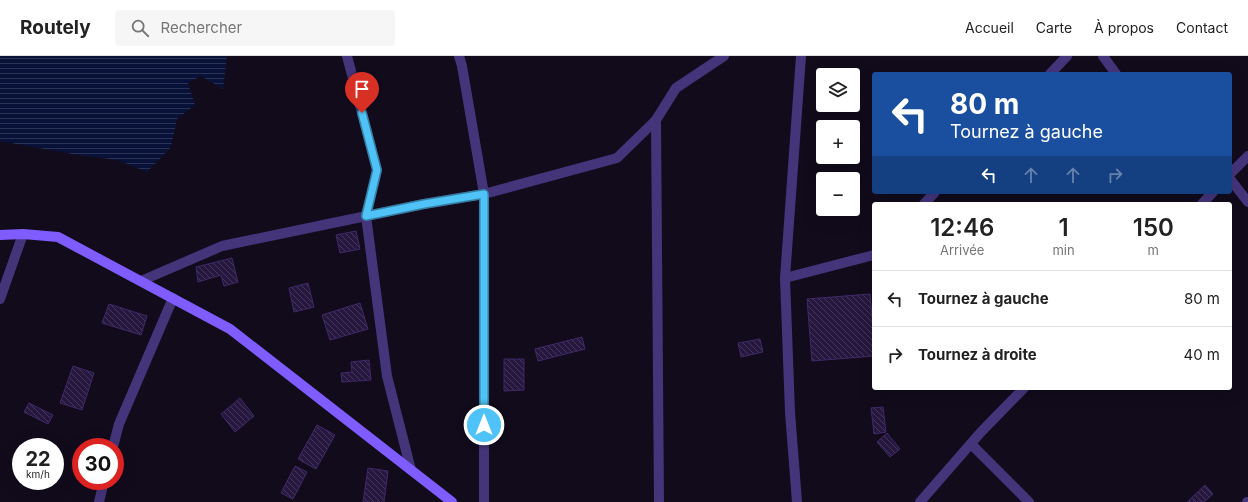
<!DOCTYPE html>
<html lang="fr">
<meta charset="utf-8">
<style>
body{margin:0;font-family:Inter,sans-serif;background:#f6f6f6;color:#222;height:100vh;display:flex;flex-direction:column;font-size:15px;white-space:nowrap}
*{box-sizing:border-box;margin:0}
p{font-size:13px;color:#767676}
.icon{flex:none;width:22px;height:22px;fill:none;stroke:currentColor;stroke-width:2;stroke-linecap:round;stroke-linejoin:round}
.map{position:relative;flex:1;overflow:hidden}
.drawer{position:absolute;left:872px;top:146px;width:360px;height:188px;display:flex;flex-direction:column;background:#fff;border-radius:4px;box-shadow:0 4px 16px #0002}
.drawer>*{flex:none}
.banner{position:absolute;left:872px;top:16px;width:360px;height:122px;border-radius:4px;box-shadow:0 4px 16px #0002;background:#1a4fa0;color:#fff;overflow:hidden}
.tools{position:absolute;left:816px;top:12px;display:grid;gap:8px}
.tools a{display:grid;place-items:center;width:44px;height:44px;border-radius:4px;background:#fff;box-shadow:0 4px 16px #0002;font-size:20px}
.speed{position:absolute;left:12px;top:382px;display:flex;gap:8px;font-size:20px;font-weight:700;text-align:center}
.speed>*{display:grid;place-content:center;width:52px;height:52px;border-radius:50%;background:#fff;box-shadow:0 4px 16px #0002;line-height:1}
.speed small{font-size:10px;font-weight:400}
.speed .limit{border:6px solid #d22;background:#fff;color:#111}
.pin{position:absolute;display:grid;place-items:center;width:34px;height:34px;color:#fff;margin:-41px -17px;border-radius:50% 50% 50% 0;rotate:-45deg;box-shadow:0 0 4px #0007}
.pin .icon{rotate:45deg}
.me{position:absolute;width:44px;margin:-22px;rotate:0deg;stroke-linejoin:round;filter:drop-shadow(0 0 3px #0008)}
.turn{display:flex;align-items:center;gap:14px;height:84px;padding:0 12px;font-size:18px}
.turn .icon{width:52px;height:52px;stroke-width:2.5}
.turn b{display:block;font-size:28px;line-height:34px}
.lanes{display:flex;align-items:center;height:38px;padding:0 12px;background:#0003;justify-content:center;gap:20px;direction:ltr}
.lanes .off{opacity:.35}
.eta{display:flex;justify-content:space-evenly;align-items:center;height:68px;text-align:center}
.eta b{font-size:24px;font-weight:600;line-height:28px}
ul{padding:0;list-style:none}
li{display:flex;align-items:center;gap:12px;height:56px;padding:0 12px;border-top:1px solid #e0e0e0}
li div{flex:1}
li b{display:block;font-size:15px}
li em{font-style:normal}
header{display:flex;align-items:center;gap:24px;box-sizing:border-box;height:56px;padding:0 20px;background:#fff;border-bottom:1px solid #e0e0e0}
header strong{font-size:19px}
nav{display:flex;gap:22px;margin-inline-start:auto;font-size:14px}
.search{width:280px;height:36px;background:#f6f6f6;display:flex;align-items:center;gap:10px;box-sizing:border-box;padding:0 14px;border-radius:4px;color:#767676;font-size:15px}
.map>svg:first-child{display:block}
.water{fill:url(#water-rules)}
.building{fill:url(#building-back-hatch);stroke:#412969}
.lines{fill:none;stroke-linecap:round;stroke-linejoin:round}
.street{stroke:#44357b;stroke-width:10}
.secondary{stroke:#7e5cff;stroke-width:10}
.route-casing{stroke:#337fa1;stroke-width:10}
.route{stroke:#4fc3f7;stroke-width:7}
</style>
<header>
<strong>Routely</strong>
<div class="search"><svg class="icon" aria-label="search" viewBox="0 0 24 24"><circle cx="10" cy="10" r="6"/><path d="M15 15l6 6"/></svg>Rechercher</div>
<nav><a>Accueil</a><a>Carte</a><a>À propos</a><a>Contact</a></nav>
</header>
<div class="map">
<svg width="1248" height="446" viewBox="0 0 1248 446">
<defs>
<pattern id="water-rules" width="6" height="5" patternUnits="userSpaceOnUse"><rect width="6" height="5" fill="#081137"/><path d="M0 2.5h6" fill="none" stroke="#2b3255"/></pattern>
<pattern id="building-back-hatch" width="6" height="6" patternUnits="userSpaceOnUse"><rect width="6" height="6" fill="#25173d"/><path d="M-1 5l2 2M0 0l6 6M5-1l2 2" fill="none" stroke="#44375a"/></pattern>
</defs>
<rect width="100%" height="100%" fill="#110b1c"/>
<polygon class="water" points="0,0 227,0 223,33 201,20 188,27 195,49 177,63 171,91 147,116 118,104 78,99 0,85"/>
<g class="building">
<polygon points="356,175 360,193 340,197 336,179"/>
<polygon points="232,202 238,226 224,230 221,219 198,226 196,211"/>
<polygon points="308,227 314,251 294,256 289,232"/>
<polygon points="870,238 874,284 874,300 812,305 807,243"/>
<polygon points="360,247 368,273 330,284 322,259"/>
<polygon points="109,248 147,260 141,279 102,267"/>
<polygon points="582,281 585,293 538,305 535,293"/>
<polygon points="760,283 763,296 741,301 738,287"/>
<polygon points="504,303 524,303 524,334 504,335"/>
<polygon points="369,304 371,324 342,326 341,317 352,316 351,306"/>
<polygon points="73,310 94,317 82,354 60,347"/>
<polygon points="240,342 254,360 235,376 221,358"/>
<polygon points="29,347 53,359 48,368 24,356"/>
<polygon points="883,351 886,376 874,378 871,352"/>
<polygon points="317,369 335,379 316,413 298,403"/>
<polygon points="887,377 900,393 890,401 877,386"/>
<polygon points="295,410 307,416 293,443 281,437"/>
<polygon points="368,412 388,415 384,446 363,446"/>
<polygon points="1205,429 1213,438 1204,446 1187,446"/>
</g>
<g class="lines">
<g class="street">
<polyline points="347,0 377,114 366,160 387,320 411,414"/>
<polyline points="459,0 462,10 484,138 484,446"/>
<polyline points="1103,0 1116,18"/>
<polyline points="1050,18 1067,0"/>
<polyline points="656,64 659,446"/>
<polyline points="1230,118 1248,100"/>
<polyline points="1230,123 1248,146"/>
<polyline points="924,148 935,136"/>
<polyline points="1202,148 1213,136"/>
<polyline points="785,222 874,199"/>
<polyline points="141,225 222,190 424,148 484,138 617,102 656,64 676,32 724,0"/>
<polyline points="0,243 23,178"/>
<polyline points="971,388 1029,446"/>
<polyline points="113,391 119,368 173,242"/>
<polyline points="99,446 104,425"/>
<polyline points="797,446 790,356 785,222 801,0"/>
<polyline points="920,446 981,376 1024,332"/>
<polyline points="1247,446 1248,446"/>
</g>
<polyline class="secondary" points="0,179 23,178 58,181 230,273 452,446"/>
</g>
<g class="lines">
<g class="route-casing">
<polyline id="route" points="362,57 377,114 366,160 424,148 484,138 484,369"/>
</g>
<use href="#route" class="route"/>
</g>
</svg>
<div class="tools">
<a><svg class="icon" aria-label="layers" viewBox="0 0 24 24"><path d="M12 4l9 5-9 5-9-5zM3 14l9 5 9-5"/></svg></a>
<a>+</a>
<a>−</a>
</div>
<div class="speed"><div>22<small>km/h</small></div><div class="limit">30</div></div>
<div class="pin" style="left:362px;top:57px;background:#d93025"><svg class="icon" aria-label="arrive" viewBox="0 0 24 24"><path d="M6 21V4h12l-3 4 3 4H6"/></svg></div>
<svg class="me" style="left:484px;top:369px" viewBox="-20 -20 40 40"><circle r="17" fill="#4fc3f7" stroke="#fff" stroke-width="3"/><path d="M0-11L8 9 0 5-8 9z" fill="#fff"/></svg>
<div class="banner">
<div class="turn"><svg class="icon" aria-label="left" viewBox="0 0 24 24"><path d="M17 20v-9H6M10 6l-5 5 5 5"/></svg><div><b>80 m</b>Tournez à gauche</div></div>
<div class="lanes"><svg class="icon" aria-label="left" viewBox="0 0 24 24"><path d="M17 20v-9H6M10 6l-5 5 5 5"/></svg><svg class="icon off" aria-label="ahead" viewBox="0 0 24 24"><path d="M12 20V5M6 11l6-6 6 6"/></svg><svg class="icon off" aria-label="ahead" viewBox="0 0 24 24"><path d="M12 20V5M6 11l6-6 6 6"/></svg><svg class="icon off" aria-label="right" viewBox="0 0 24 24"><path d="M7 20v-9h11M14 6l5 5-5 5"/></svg></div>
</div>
<section class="drawer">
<div class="eta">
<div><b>12:46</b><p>Arrivée</p></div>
<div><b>1</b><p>min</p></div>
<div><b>150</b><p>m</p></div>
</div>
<ul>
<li><svg class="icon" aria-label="left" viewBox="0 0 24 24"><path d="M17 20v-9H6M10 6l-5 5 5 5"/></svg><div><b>Tournez à gauche</b></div><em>80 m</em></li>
<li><svg class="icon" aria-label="right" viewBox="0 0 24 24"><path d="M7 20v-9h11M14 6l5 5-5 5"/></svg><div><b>Tournez à droite</b></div><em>40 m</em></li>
</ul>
</section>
</div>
